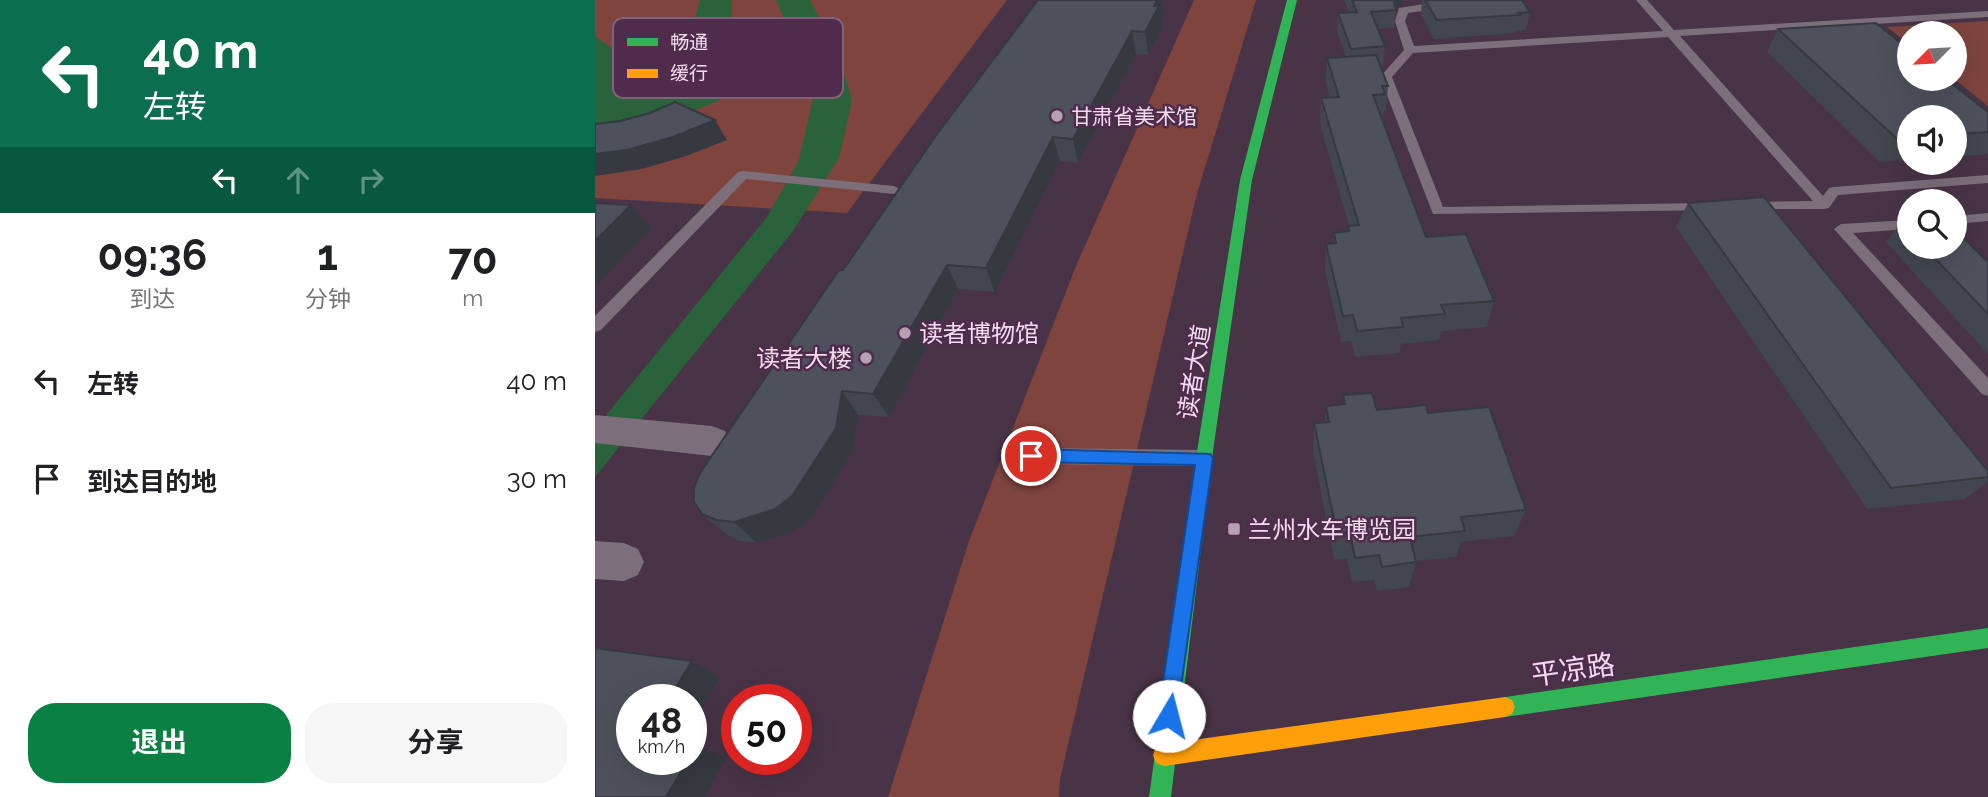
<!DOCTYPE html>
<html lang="zh">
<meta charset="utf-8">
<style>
body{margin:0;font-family:Raleway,"Noto Sans SC",sans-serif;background:#f6f6f6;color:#202124;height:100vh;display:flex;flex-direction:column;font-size:26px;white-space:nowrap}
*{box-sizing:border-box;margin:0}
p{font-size:23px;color:#757577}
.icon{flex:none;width:38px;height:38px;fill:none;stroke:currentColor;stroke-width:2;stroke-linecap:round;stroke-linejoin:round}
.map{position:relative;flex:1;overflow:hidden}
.side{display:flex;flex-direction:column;background:#fff;width:595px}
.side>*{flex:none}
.guide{background:#0b6e4f;color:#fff;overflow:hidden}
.needle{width:46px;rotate:246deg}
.buttons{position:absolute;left:1302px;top:21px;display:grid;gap:14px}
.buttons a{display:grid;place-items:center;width:70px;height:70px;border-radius:50%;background:#fff;box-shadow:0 7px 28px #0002;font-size:35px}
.speed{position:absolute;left:21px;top:684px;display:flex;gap:14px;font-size:35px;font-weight:700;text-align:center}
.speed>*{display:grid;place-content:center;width:91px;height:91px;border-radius:50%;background:#fff;box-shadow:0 7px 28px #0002;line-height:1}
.speed small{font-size:18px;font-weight:400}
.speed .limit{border:10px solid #d22;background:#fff;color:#111}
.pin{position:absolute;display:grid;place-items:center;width:60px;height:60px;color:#fff;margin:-30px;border:4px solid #fff;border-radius:50%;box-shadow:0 2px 7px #0007}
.me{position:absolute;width:77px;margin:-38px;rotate:8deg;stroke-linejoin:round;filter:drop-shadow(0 0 5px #0008)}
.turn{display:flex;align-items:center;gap:24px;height:147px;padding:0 28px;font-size:32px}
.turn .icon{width:91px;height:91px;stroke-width:2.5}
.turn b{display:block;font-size:49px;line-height:60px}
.lanes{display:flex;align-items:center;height:66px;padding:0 28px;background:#0003;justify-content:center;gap:35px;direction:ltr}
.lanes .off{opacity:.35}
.eta{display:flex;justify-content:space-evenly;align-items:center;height:119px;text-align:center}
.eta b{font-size:42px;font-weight:700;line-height:49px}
.button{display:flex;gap:14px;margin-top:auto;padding:14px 28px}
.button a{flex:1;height:80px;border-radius:28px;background:#0b8043;color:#fff;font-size:28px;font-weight:700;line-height:80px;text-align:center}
.button a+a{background:#f6f6f6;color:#202124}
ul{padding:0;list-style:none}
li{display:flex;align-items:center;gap:21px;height:98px;padding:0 28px}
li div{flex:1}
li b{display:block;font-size:26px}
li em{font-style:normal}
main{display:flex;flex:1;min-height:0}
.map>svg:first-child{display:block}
.green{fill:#7e443d}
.water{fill:#29623b}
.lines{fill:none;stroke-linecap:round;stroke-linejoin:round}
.lane{fill:#7d6e7b;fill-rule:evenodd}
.street{fill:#7d6e7b;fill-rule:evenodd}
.fast{fill:#30b455;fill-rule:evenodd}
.slow{fill:#ff9f0a;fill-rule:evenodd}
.wall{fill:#42464e}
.shaded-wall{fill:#363940}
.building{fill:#4d515b;stroke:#363940;stroke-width:2}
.route{fill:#1a73e8;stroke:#114b97;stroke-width:2}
.poi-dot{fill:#b6a1b3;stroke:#502c4c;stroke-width:2.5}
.labels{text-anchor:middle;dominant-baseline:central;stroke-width:5;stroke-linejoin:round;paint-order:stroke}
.far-poi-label{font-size:21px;fill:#f1dbed;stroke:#502c4c;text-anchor:start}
.poi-label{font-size:24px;fill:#f1dbed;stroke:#502c4c;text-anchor:start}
.street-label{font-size:24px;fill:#f1dbed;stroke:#502c4c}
.near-street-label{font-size:28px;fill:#f1dbed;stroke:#502c4c}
.key{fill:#502c4c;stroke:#80617c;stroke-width:2}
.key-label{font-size:19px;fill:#f1dbed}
</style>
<main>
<section class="side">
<div class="guide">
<div class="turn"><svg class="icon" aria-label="left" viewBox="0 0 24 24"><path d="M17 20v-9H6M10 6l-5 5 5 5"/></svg><div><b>40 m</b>左转</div></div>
<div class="lanes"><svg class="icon" aria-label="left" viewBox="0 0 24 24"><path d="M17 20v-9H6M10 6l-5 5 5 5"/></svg><svg class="icon off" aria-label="ahead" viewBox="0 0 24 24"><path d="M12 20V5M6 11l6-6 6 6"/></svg><svg class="icon off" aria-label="right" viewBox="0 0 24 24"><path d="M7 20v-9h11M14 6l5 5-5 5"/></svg></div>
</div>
<div class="eta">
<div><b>09:36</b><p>到达</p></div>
<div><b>1</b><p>分钟</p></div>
<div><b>70</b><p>m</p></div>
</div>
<ul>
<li><svg class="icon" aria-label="left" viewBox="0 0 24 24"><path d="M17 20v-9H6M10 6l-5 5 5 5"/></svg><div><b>左转</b></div><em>40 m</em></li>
<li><svg class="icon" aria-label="arrive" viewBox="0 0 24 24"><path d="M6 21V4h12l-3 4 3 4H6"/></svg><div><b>到达目的地</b></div><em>30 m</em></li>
</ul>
<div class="button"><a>退出</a><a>分享</a></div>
</section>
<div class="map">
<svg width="1393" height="797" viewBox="0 0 1393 797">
<rect width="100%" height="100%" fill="#483446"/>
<g class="green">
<polygon points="0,0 412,0 252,213 0,198"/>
<polygon points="599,0 661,0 601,197 465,779 464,797 293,797 374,541 481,266"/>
<polygon points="1393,21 1393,106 1359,79 1360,33 1314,33 1314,44 1292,27"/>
</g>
<g class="water">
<path d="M 105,0 L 137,0 L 137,22 L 156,39 L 158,59 L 148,76 L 146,87 C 103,118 52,121 0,126 L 0,36 C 10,43 21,53 33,58 C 53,67 99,57 109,35 L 99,21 Z"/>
<polygon points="181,0 215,0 243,54 257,100 244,158 198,231 0,477 0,429 172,217 204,160 220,90"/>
</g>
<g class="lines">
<g class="lane">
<polygon points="855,0 867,0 855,7 813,13 810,21 819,46 1068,31 1041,0 1052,0 1079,30 1393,11 1393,17 1085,36 1228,196 1234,188 1239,187 1393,175 1393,183 1243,195 1234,208 1229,209 1149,209 1147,206 1154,202 1218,201 1073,37 818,53 797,77 848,207 1112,203 1117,204 1117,210 838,214 785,77 809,50 800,21 804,8"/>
<polygon points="148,171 299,186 306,190 299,194 151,179 6,330 0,332 0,316 143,172"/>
<polygon points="1393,213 1393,221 1360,224 1360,216"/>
<polygon points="1314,220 1314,229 1258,233 1393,378 1393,396 1387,394 1239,229 1246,224"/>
<polygon points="436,448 609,450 616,453 618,458 616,463 609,466 436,464 429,461 427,456 429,451"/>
</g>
<g class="street">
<polygon points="0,415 117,426 130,431 135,441 130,451 117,456 0,443"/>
<polygon points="0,541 29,543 43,549 49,562 43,575 29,581 0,579"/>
</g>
<g class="fast">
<polygon points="692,0 702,0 657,180 617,458 576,797 554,797 601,458 645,180"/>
<polygon points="1393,628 1393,648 910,717 903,714 900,707 903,700 910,697"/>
</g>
<polygon class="slow" points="910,697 917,700 920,707 917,714 910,717 569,766 561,763 558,755 561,747 569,744"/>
</g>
<g class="wall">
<polygon points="443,0 567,0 569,15 566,20 567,28 553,55 541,54 483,163 465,161 400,292 363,289 294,417 263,415 258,451 217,517 201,530 162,543 144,541 131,534 107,514 248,270"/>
<polygon points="749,0 808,0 807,5 801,7 801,9 799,28 783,29 790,46 788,65 785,65 793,86 791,111 789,112 787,120 831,237 899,301 892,327 846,331 844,340 806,344 804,353 760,357 756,341 746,342 730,270 731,244 738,244 739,233 752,231 753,226 754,226 725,124 726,98 735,98 731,83 732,58 751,57 742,31 743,13 754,12"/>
<polygon points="827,0 927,0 935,12 931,30 921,31 921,33 839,39 826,14"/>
<polygon points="1183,29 1393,112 1393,154 1360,157 1360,117 1314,117 1314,160 1285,162 1172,52"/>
<polygon points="1093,203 1393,471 1393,481 1370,499 1272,509 1081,227"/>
<polygon points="1314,222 1314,247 1360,247 1393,262 1393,354 1291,242 1306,223"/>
<polygon points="748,395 782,410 833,413 931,510 919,536 866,542 861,557 821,561 814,587 782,591 779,580 757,582 752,559 739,560 718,451 719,423 730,422 731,406 748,404"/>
</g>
<g class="shaded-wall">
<polygon points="557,0 567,0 569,15 566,20 567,28 553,55 550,32"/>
<polygon points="800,0 808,0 807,5 801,7 801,10 798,10"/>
<polygon points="537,31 541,54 483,163 478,139"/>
<polygon points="120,120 132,140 91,156 47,169 0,176 0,154"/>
<polygon points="458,137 465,161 400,292 391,268"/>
<polygon points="36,205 56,229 0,287 0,241"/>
<polygon points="352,265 363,289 294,417 278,394"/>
<polygon points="247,391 263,415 258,451 217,517 201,530 162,543 139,522"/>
<polygon points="97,661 125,677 96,727 96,700 73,700"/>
<polygon points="101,744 131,758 110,797 71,797 93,760 96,760 96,753"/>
</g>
<g class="building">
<polygon points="443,0 562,0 559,6 564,6 550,32 537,31 478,139 458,137 391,268 352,265 278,394 247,391 241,428 197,496 180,509 139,522 121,520 107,514 99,502 99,488 105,473 244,270 248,270 342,134"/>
<polygon points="757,0 800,0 799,2 801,10 776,12 790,46 756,49 743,13 762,12"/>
<polygon points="830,0 927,0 935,12 923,13 925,15 842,20"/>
<polygon points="1281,23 1314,50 1314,79 1351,79 1393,112 1393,132 1360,134 1360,117 1314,117 1314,137 1301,138 1183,29"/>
<polygon points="781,55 793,86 787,86 790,94 778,95 831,237 871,234 899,301 846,305 850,314 806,318 808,327 762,331 758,315 748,316 731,244 741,243 739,233 754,231 753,226 764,225 726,98 744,97 732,58"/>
<polygon points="80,102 120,120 78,137 32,150 0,154 0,124 25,121 55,113"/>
<polygon points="1169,197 1393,471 1393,477 1296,488 1093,203"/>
<polygon points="0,203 36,205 0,241"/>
<polygon points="1314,222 1314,232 1306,223"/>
<polygon points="1360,230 1393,262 1393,314 1329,247 1360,247"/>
<polygon points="777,393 782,410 831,405 833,413 894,407 931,510 866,517 870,531 815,537 821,562 787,567 784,555 760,558 755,533 742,534 719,423 734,422 731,406 750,404 748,395"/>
<polygon points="0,648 97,661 73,700 37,700 37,760 93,760 71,797 0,797"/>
<polygon points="96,743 101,744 96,753"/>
</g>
<polygon class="route" points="436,449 615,454 618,458 581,723 574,727 566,723 563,716 600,465 436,462 430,460 427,456 430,451"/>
<g class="poi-dot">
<circle cx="462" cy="116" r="7"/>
<circle cx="310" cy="333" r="7"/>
<circle cx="271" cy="358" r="7"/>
<rect x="632" y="522" width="14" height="14" rx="3.5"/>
</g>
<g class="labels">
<g class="far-poi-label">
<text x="476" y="116">甘肃省美术馆</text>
</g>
<g class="poi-label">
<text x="324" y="333">读者博物馆</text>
<text x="257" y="358" text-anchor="end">读者大楼</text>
<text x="653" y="529">兰州水车博览园</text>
</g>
<g class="street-label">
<text transform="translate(599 372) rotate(-81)">读者大道</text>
</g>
<g class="near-street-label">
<text transform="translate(978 670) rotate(-8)">平凉路</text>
</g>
</g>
<rect x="18" y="18" width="230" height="80" rx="10" class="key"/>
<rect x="32" y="38" width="31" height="8" fill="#30b455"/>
<rect x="32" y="69" width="31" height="9" fill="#ff9f0a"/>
<g class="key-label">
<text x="75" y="49">畅通</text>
<text x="75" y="80">缓行</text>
</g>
</svg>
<div class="buttons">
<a><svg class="needle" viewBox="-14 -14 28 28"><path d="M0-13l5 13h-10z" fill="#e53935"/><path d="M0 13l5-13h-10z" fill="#757577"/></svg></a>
<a><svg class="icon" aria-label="sound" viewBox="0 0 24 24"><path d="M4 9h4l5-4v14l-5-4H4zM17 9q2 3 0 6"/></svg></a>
<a><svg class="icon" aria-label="search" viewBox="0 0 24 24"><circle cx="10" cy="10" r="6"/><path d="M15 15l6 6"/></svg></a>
</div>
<div class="speed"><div>48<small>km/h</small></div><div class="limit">50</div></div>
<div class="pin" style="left:436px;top:456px;background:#d93025"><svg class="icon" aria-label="arrive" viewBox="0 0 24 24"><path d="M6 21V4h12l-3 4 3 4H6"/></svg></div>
<svg class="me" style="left:574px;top:716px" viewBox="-20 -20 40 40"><circle r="19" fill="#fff"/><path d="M0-13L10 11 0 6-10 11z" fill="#1a73e8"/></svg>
</div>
</main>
